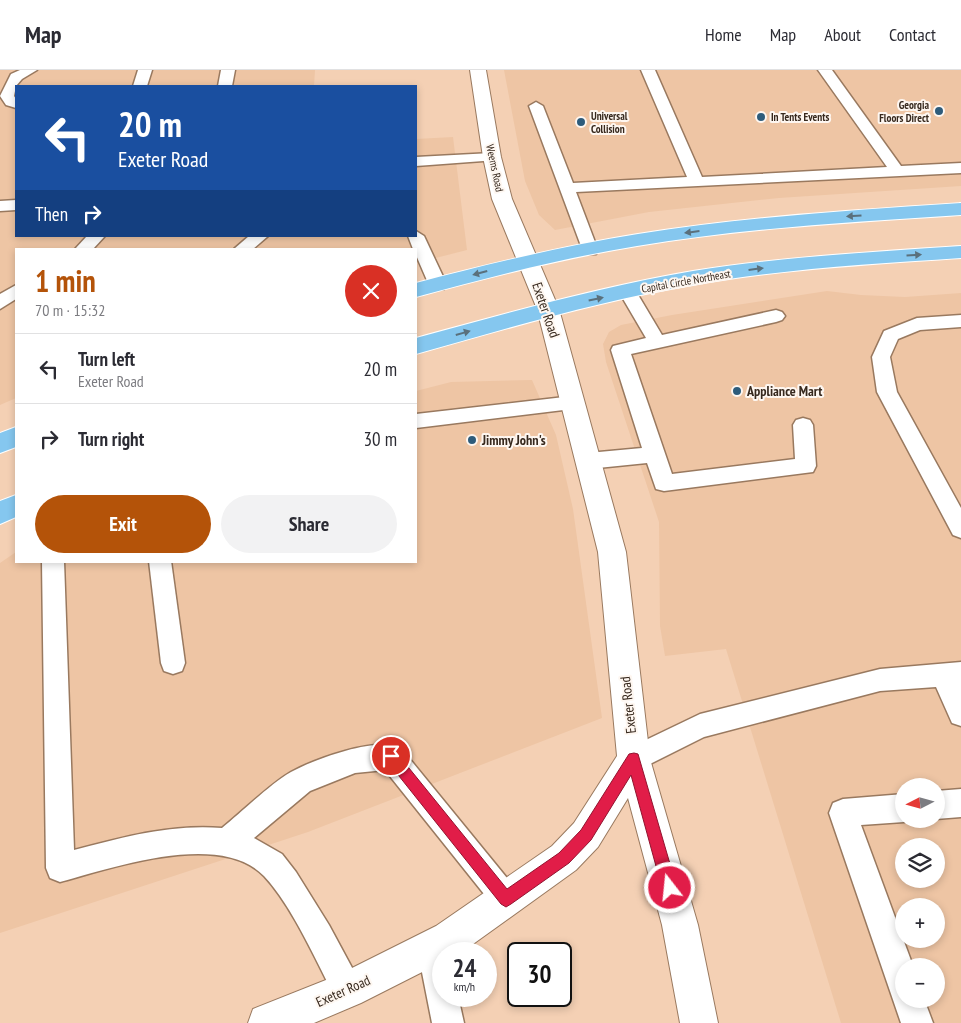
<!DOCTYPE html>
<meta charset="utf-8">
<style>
body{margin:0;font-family:"PT Sans Narrow",sans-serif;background:#f2f2f3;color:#2b2b33;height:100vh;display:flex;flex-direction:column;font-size:19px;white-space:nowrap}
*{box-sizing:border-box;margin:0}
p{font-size:16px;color:#7c7c81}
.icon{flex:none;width:28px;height:28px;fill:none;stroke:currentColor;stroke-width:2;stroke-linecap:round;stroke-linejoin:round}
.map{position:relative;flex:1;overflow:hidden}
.drawer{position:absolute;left:15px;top:178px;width:402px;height:315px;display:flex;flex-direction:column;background:#fff;border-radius:0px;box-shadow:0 2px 8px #0003}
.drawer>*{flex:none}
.banner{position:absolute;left:15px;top:15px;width:402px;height:152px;border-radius:0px;box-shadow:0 2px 8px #0003;background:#1a4fa0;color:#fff;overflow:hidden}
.needle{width:32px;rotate:264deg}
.fabs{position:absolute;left:895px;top:708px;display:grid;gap:10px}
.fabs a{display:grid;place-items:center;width:50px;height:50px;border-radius:50%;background:#fff;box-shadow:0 2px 8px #0003;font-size:25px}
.speed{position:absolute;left:432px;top:872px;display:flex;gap:10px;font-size:25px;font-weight:700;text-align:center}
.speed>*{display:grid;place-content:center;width:65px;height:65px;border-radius:50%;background:#fff;box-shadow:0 2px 8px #0003;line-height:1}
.speed small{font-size:12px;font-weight:400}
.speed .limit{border:2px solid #111;border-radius:8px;background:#fff;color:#111}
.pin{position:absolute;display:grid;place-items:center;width:42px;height:42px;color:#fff;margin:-21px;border:2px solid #fff;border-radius:50%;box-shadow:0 1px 5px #0007}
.me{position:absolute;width:55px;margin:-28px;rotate:344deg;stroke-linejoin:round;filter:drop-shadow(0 0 4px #0008)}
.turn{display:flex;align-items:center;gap:18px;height:105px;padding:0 20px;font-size:22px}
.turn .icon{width:65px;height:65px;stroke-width:2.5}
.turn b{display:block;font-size:35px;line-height:42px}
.then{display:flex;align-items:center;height:48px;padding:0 20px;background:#0003;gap:10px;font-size:19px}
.round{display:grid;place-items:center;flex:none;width:52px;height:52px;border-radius:26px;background:#f2f2f3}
.headline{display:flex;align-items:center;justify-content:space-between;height:85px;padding:0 20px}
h1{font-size:30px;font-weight:600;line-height:38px;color:#b45309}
.primary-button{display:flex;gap:10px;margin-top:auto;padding:10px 20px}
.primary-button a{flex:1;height:58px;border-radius:30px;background:#b45309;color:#fff;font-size:20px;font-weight:600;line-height:58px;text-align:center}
.primary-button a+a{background:#f2f2f3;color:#2b2b33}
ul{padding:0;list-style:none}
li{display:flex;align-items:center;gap:15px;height:70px;padding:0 20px;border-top:1px solid #e1e1e2}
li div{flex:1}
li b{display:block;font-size:19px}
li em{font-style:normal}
header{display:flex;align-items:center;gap:30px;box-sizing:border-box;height:70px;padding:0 25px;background:#fff;border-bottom:1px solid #e1e1e2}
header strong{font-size:24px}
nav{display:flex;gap:28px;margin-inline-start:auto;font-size:18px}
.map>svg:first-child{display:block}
.built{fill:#eec5a4;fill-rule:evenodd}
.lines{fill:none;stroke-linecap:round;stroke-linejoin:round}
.service-casing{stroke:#99795f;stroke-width:3}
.minor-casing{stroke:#99795f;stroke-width:2}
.primary-casing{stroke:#fff;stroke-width:2}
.service{fill:#fff;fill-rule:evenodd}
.minor{fill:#fff;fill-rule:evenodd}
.primary{fill:#85c7ef;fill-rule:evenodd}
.oneway{fill:#5a707c}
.route{fill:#e11d48;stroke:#92132f}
.poi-dot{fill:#2e5c7b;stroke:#fef7f1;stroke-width:2}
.labels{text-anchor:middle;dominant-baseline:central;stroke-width:4;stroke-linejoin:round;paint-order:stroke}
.far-poi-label{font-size:11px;font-weight:bold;fill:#37291e;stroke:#fef7f1;text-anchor:start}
.far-street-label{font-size:11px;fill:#37291e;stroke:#fef7f1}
.street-label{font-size:14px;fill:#37291e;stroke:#fef7f1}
.poi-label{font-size:14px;font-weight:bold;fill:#37291e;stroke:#fef7f1;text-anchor:start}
</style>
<header>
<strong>Map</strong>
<nav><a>Home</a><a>Map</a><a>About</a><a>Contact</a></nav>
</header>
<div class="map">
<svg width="961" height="953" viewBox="0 0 961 953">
<rect width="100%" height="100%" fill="#f4d0b4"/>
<g class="built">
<polygon points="0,0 315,0 314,16 16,16 16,166 416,166 416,69 453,67 467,180 416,193 416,179 16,179 16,328 0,335"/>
<polygon points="504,0 961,0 961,116 779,128 649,142 555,160 539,145 525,111"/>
<path d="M 827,221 L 861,225 L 905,227 L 961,223 L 961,953 L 841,953 L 726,579 L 665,586 L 660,556 L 659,452 L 606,292 L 603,274 L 609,262 L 621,255 L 672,245 ZM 904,716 L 936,716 L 936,749 L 904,749 ZM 904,776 L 936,776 L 936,809 L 904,809 ZM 904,836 L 936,836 L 936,869 L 904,869 ZM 904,896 L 936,896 L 936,929 L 904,929 Z"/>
<polygon points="532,310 556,365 573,439 602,648 308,762 0,863 0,493 16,482 16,491 416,491 416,321 451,312"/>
</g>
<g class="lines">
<g class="service-casing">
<g id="service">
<polygon points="20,0 37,0 22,9 16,16 14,26 16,29 16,38 6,35 0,26 11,4"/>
<polygon points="138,0 152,0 147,16 133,16"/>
<polygon points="221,0 235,0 232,16 218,16"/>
<polygon points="641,0 655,0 702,107 887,97 818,0 832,0 901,96 961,93 961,103 576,122 598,180 596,184 584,184 529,36 536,32 543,36 573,113 687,107"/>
<polygon points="492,83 497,84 499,87 497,90 416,96 416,87"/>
<polygon points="16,130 16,140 0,141 0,131"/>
<polygon points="416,161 424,166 447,215 444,219 432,219 429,215 416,185 416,179 413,179 408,166 416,166"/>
<polygon points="87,166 105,166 93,179 75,179"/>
<polygon points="249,166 268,166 253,179 234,179"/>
<polygon points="16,215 16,229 0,239 0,224"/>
<polygon points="628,216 634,218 662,265 776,240 782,242 785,246 782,250 776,252 631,284 672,404 795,389 793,355 796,350 803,348 810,350 813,355 816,396 813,402 664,421 656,419 647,393 588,399 581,397 578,391 581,385 588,383 642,378 611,280 613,276 646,268 619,222 622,218"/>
<polygon points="961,245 961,257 920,260 898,269 890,287 897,322 961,438 961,468 953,465 877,322 872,287 884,261 917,248"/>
<polygon points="573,326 580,328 583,333 580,338 416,358 416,344"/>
<path d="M 42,491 L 64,491 L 74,780 C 124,767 170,754 222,758 C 242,742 270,714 291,702 C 315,689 375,667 400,677 L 516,819 L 521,829 L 516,839 L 506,844 L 496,839 L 385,700 L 355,703 L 310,721 L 254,768 L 282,784 L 296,802 L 329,855 L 364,920 L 359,931 L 348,936 L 337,931 C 317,893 293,837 264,806 C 220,760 112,798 60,812 L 50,808 L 46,798 Z"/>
<polygon points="149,491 171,491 185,593 182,601 173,604 164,601 161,593"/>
<polygon points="961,592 961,656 952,653 936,617 880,621 704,667 634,702 625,698 621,689 625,680 700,644 880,599"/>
<polygon points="961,719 961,747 936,749 936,721"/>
<polygon points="904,724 904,749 911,749 904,752 861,755 913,896 904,896 904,929 924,929 933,953 901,953 829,743 833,733 843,729"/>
<polygon points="432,862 443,866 449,884 444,884 444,926 458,926 464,953 432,953 417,877 421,866"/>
</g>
</g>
<g class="minor-casing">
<polygon id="minor" points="470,0 486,0 501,87 512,129 559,239 626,482 650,689 698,855 718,953 680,953 662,855 628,728 598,777 576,800 462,882 444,884 444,891 361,933 314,953 248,953 253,939 336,906 436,856 552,776 574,753 617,686 598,482 537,239 492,129 483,87"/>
</g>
<g class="primary-casing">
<g id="primary">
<path d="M 961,133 L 961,145 C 853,152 744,158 637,176 C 563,188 489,207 416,227 L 416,213 C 489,194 563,176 638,164 C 744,147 853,140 961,133 Z"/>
<path d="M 961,176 L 961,188 C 871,194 781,199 693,215 C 599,231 508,258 416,284 L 416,268 C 508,243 599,217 693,201 C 781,187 871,182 961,176 Z"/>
<polygon points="16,357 16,377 0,383 0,363"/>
<polygon points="16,425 16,447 0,454 0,431"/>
</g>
</g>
<use href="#service" class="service"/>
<use href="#minor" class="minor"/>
<use href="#primary" class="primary"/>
</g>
<defs><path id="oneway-solid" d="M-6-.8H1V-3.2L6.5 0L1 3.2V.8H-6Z" transform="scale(1.25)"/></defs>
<g class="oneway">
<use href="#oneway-solid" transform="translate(854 146) rotate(176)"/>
<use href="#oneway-solid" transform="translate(692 162) rotate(173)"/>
<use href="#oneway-solid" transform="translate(914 185) rotate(-4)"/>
<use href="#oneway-solid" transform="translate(756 199) rotate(-7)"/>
<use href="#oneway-solid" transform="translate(480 203) rotate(165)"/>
<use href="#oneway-solid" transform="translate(596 229) rotate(-12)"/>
<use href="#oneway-solid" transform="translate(463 263) rotate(-16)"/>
</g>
<polygon class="route" points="391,680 396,682 507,819 559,783 581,760 629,684 634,683 638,684 677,818 675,823 670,825 664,823 662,818 631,705 591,770 569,793 511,834 506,837 501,834 387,691 385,686 387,682"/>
<g class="poi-dot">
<circle cx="939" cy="41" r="5"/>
<circle cx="761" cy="47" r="5"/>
<circle cx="581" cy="52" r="5"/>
<circle cx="737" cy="321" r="5"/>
<circle cx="472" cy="370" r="5"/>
</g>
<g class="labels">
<g class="far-poi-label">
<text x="929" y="35" text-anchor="end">Georgia<tspan x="929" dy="13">Floors Direct</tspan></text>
<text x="591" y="46">Universal<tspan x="591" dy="13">Collision</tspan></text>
<text x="771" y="47">In Tents Events</text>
</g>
<g class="far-street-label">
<text transform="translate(495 98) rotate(78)">Weems Road</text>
<text transform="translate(686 211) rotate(-10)">Capital Circle Northeast</text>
</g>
<g class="street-label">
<text transform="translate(546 240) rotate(71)">Exeter Road</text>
<text transform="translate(628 635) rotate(-96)">Exeter Road</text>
<text transform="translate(343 921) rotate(-24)">Exeter Road</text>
</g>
<g class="poi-label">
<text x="747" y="321">Appliance Mart</text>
<text x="482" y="370">Jimmy John's</text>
</g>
</g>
</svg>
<div class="fabs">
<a><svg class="needle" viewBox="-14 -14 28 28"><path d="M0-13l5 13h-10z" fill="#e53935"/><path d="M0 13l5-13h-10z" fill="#7c7c81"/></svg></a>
<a><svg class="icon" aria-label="layers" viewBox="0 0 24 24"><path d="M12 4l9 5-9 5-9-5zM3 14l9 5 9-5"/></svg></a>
<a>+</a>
<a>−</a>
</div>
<div class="speed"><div>24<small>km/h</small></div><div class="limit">30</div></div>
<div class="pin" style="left:391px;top:686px;background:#d93025"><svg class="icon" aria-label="arrive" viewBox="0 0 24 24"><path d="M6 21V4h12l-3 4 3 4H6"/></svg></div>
<svg class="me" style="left:670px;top:818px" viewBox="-20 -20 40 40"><circle r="17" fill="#e11d48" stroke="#fff" stroke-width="3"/><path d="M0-11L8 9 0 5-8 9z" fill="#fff"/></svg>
<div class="banner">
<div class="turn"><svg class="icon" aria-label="left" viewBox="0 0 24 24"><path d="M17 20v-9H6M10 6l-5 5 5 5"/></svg><div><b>20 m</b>Exeter Road</div></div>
<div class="then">Then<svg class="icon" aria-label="right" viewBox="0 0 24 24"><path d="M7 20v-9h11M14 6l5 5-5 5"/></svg></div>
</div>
<section class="drawer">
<div class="headline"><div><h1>1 min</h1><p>70 m · 15:32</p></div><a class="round" style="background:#d93025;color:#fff"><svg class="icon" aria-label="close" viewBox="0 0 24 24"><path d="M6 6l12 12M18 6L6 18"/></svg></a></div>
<ul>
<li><svg class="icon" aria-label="left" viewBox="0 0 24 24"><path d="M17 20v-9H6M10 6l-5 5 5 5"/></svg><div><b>Turn left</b><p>Exeter Road</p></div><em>20 m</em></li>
<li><svg class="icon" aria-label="right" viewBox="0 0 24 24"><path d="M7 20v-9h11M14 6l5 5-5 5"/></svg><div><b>Turn right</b></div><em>30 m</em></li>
</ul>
<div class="primary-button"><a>Exit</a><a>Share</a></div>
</section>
</div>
